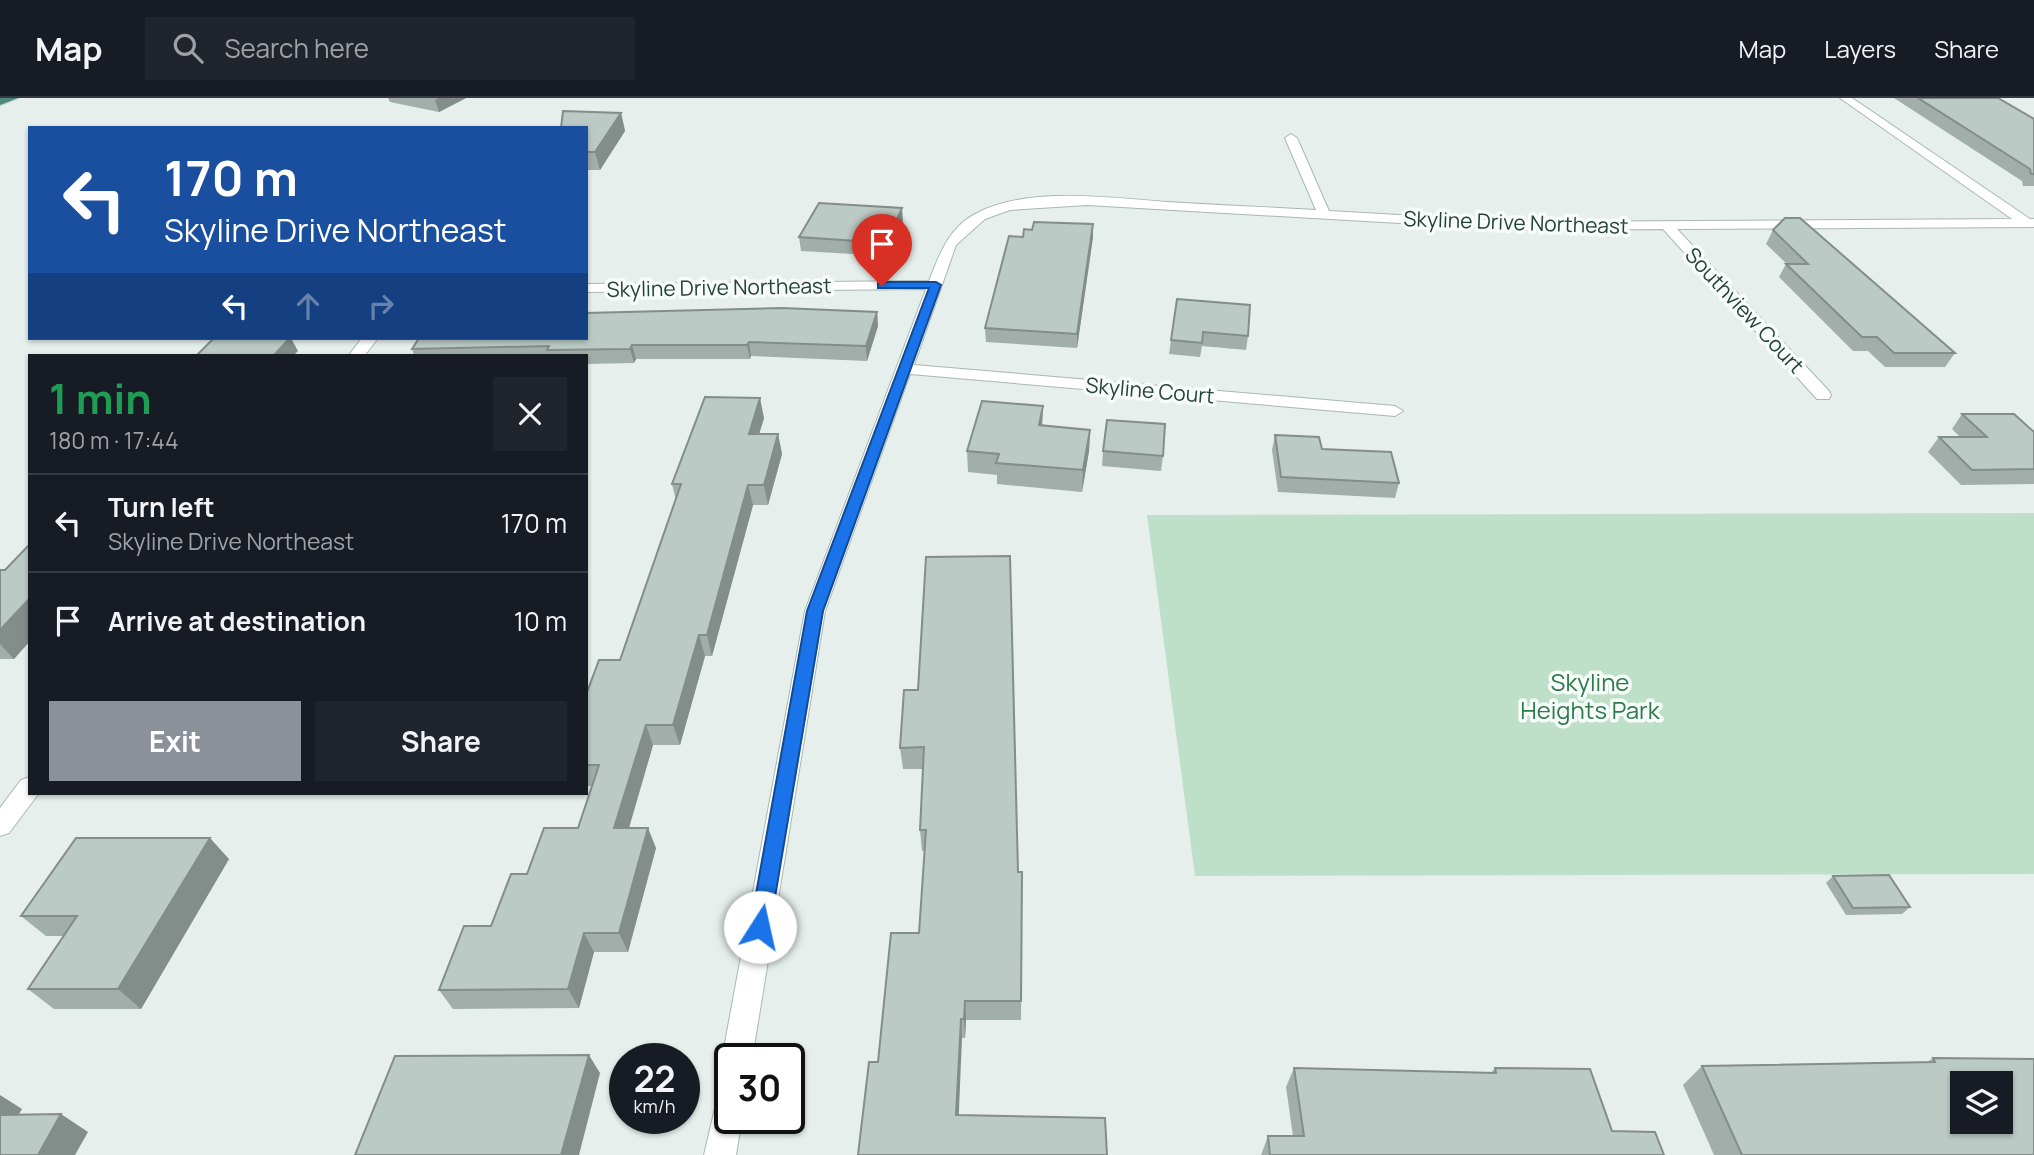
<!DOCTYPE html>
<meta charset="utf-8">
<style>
body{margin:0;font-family:Manrope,sans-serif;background:#20242c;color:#f1f3f6;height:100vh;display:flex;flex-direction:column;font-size:26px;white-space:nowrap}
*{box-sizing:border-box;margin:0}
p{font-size:23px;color:#9ea1a6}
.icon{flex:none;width:38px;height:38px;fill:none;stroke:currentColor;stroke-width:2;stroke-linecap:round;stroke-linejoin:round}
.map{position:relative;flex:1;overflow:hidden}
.drawer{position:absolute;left:28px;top:256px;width:560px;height:441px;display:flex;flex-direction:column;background:#171b24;border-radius:0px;box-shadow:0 2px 5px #0004}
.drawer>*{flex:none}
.banner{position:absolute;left:28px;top:28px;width:560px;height:214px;border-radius:0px;box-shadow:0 2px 5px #0004;background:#1a4fa0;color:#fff;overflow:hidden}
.buttons{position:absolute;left:1950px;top:973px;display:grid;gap:14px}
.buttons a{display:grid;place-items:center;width:63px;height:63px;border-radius:0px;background:#171b24;box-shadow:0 2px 5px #0004;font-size:35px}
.speed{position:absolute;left:609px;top:945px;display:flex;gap:14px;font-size:35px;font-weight:700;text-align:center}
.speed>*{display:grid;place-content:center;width:91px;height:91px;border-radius:50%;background:#171b24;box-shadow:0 2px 5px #0004;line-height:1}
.speed small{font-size:18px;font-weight:400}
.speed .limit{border:4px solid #111;border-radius:10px;background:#fff;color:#111}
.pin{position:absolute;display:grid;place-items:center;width:60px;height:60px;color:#fff;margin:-72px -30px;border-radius:50% 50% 50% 0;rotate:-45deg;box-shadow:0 0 7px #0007}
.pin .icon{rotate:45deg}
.me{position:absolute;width:77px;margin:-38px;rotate:10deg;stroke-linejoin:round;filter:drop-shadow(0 0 5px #0008)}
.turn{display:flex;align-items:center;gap:24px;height:147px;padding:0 21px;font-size:32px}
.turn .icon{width:91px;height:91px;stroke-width:2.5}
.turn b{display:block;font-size:49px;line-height:60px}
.lanes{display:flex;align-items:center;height:66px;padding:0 21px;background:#0003;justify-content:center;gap:35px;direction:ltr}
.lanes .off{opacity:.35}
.round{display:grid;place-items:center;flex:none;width:74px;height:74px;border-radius:0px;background:#20242c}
.summary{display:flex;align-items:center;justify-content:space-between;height:119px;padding:0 21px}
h1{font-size:42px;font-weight:700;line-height:52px;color:#1e9e55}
.cta{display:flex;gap:14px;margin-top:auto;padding:14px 21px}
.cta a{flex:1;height:80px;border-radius:0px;background:#8c9099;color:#fff;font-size:28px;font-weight:700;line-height:80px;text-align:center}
.cta a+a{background:#20242c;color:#f1f3f6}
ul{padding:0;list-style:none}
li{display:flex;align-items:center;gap:21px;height:98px;padding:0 21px;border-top:2px solid #363941}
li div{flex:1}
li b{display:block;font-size:26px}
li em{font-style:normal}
header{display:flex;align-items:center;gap:42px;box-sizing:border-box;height:98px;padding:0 35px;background:#171b24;border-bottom:2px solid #363941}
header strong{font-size:33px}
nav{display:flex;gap:38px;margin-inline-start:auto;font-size:24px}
.search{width:490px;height:63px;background:#20242c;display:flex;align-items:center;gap:18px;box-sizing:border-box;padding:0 24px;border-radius:0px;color:#9ea1a6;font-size:26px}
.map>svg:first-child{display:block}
.green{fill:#bfe0c8}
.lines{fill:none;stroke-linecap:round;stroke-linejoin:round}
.minor-casing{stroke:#a8b8b2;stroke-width:2}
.trunk-casing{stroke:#c2cac8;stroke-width:2}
.minor{fill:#fff;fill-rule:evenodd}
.trunk{fill:#4c8a7c;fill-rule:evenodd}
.wall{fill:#a1aea9}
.shaded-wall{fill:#838d89}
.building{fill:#bbcac4;stroke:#838d89;stroke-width:2;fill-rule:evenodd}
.route{fill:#1a73e8;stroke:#114b97;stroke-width:2}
.labels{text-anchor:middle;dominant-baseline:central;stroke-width:7;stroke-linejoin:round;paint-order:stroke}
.far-street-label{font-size:21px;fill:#24423a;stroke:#f7fbf9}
.park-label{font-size:24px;fill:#2d7a4b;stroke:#f7fbf9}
</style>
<header>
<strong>Map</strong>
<div class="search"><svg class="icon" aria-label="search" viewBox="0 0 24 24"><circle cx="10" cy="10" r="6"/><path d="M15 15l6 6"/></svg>Search here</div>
<nav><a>Map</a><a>Layers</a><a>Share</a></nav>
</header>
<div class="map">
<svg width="2034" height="1057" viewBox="0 0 2034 1057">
<rect width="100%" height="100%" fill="#e6efeb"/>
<polygon class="green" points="2034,415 2034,776 1195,778 1147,417"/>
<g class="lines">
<g class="minor-casing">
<g id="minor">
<path d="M 1840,0 L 1852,0 L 2030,121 L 2034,121 L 2034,129 L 1677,131 L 1829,293 L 1831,297 L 1829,301 L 1817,301 L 1663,131 L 1521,132 L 1087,107 L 1010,112 L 985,121 L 956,147 L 914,267 L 1395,308 L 1403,313 L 1395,318 L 910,276 L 825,513 L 752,961 L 730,961 L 730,972 L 727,971 L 722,961 L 805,513 L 926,191 L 586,194 L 586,186 L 929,183 C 940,155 949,129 977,115 C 1029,88 1110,100 1167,104 C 1216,107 1266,109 1316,112 L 1285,40 L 1291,36 L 1297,40 L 1329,113 L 1521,124 L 2012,121 Z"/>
<polygon points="362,240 378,240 365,257 349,257"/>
<polygon points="30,679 30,695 39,695 9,735 0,738 0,710 21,682"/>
<polygon points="730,989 730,1020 742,1020 736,1057 704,1057 719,993"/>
</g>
</g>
<g class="trunk-casing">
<polygon id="trunk" points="0,0 18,0 0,7"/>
</g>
<use href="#minor" class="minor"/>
<use href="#trunk" class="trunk"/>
</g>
<g class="wall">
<polygon points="388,0 466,0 439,14 390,4"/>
<polygon points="1894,0 1998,0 2034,21 2034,88 2023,88 2022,83"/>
<polygon points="621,15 625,33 600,72 586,72 586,30"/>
<polygon points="903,124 887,158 801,153 799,139"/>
<polygon points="1093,126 1093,139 1077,250 986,244 985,230 1023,139 1032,132"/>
<polygon points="1773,132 1955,255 1945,269 1885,269 1868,253 1853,253 1779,179 1786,166 1787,166 1766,146"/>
<polygon points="1177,201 1248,238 1246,252 1202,248 1200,259 1169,256"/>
<polygon points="877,214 878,228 867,263 751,258 750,261 636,261 634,265 586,266 586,257 414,257 412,251"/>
<polygon points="1043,308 1042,327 1090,332 1089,353 1082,394 997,386 997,377 968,374 967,353"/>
<polygon points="1962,316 2034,334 2034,386 1961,387 1928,354 1939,339 1960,339 1952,331"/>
<polygon points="764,320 759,336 778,336 782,356 768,407 753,407 712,558 705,558 680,647 653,647 629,730 656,750 628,854 594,854 579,910 453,911 439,892 491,828 527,776 578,730 592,688 586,688 586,597 620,562 676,402 672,386"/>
<polygon points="1275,337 1322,351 1399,385 1395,400 1278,394 1272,352"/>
<polygon points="1103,353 1163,358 1161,373 1102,368"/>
<polygon points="30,446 30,543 14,561 0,561 0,472 5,472"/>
<polygon points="904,592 1018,774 1022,774 1021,922 966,922 965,940 962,940 858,1057 878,964 919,835 925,753 922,753 920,732 923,671 903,671 900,650"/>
<polygon points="229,761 141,911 54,911 28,891 64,838 46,838 21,818"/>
<polygon points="1833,778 1910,809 1902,816 1846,817 1826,785"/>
<polygon points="1933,960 2034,1057 1714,1057 1683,987 1702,968 1926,965"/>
<polygon points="1294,970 1491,975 1495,970 1612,1033 1664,1057 1261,1057 1268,1038 1293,1038 1286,989"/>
</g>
<g class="shaded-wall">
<polygon points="438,0 466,0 439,14 435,2"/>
<polygon points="621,15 625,33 600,72 595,54"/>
<polygon points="902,110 903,124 887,158 886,145"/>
<polygon points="1093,126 1093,139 1077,250 1077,236"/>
<polygon points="877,214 878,228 867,263 866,248"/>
<polygon points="290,240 291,240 298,253 294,257 274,257"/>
<polygon points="749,244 751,258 750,261 747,247"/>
<polygon points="632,247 636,261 634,265 630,251"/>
<polygon points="760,300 764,320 753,356 749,336"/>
<polygon points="1043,308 1042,329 1039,327"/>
<polygon points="1090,332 1089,353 1082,394 1083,372"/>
<polygon points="778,336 782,356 768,407 764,387"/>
<polygon points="748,387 753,407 712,558 707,537"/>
<polygon points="30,500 30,543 14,561 0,546 0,532"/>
<polygon points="699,537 705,558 680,647 673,627"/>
<polygon points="646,627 653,647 623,750 614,730"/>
<polygon points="648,730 656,750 628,854 619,835"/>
<polygon points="210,740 229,761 141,911 118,891"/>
<polygon points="584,835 594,854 579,910 568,891"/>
<polygon points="965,903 966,922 965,940 964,921"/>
<polygon points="961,921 962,940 958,1035 956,1017"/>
<polygon points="589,957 600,975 579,1057 561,1057"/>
<polygon points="0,997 22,1011 8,1035 0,1030"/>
<polygon points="61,1016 88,1034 75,1057 38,1057"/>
</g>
<g class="building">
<polygon points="1918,0 1998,0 2034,21 2034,76 2031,76 2030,71"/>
<polygon points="563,13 621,15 595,54 586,54 586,30 561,30"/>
<polygon points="819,105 902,110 886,145 799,139"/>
<polygon points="1785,120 1800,120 1955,255 1894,255 1877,239 1862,239 1786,166 1808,166 1773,132"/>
<polygon points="1034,124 1093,126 1077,236 985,230 1009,138 1023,139 1024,131 1032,132"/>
<polygon points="1177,201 1250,207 1248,238 1203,234 1202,245 1171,242"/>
<polygon points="782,210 877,214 866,248 749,244 747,247 632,247 630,251 547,252 549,248 412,251 419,240 586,240 586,215"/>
<polygon points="214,240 290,240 274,257 197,257"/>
<polygon points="705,299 760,300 749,336 778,336 764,387 748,387 707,537 699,537 673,627 646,627 614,730 648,730 619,835 584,835 568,891 439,892 464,828 491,828 511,776 527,776 544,730 578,730 599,667 586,667 586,597 599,562 620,562 681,386 672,386"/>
<polygon points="982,303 1043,308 1039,327 1090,332 1083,372 996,365 999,356 967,353"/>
<polygon points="1962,316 2014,316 2034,334 2034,371 1972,372 1939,339 1987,339"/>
<polygon points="1107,322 1165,326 1163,358 1103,353"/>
<polygon points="1275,337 1319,339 1322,351 1391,354 1399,385 1281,379"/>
<polygon points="30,446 30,500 0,532 0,472 5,472"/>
<polygon points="1010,458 1018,774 1022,774 1021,903 965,903 964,921 961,921 956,1017 1105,1020 1107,1057 858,1057 869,964 878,964 891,835 919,835 926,732 920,732 924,649 900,650 904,592 918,592 926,459"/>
<polygon points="76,740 210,740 118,891 28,891 77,818 21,818"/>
<polygon points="1889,777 1910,809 1853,810 1833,778"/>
<polygon points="589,957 561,1057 355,1057 395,958"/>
<path d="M 1933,960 L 2034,961 L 2034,1057 L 1742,1057 L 1702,968 L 1935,964 ZM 1962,985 L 2000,985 L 2000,1024 L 1962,1024 Z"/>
<polygon points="1294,970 1496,975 1495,970 1590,971 1612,1033 1655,1034 1664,1057 1270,1057 1268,1038 1304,1038"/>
<polygon points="61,1016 38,1057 0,1057 0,1017"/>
</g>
<polygon class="route" points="882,184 936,184 941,187 823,513 770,829 767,836 760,838 753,836 750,829 807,513 929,190 878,190 878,185"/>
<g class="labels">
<g class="far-street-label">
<text transform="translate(1516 124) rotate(2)">Skyline Drive Northeast</text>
<text transform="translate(719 189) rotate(-1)">Skyline Drive Northeast</text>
<text transform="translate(1745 212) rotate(47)">Southview Court</text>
<text transform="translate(1150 292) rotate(5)">Skyline Court</text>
</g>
<g class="park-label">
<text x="1590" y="583">Skyline<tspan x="1590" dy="28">Heights Park</tspan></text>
</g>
</g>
</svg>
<div class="buttons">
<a><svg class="icon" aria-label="layers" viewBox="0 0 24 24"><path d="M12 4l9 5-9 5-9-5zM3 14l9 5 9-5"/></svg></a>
</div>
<div class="speed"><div>22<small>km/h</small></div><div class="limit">30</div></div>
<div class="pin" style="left:882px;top:188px;background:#d93025"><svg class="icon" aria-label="arrive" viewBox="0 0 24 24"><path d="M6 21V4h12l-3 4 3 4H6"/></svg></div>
<svg class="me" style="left:760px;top:829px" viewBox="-20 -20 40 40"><circle r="19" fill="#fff"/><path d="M0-13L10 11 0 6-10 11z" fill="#1a73e8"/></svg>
<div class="banner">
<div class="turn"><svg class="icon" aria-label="left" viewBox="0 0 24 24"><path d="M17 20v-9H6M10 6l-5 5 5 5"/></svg><div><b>170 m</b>Skyline Drive Northeast</div></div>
<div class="lanes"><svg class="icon" aria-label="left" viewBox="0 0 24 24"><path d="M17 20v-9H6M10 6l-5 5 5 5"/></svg><svg class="icon off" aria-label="ahead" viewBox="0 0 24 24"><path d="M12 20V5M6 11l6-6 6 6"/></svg><svg class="icon off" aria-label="right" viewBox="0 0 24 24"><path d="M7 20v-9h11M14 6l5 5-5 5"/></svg></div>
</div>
<section class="drawer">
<div class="summary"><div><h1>1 min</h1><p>180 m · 17:44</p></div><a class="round"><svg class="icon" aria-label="close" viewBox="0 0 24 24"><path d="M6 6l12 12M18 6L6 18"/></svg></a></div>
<ul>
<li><svg class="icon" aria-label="left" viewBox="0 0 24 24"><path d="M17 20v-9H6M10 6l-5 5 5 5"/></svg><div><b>Turn left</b><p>Skyline Drive Northeast</p></div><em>170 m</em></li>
<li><svg class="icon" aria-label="arrive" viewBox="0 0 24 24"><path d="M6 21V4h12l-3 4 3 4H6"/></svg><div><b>Arrive at destination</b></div><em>10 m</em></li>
</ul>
<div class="cta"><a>Exit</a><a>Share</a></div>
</section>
</div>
